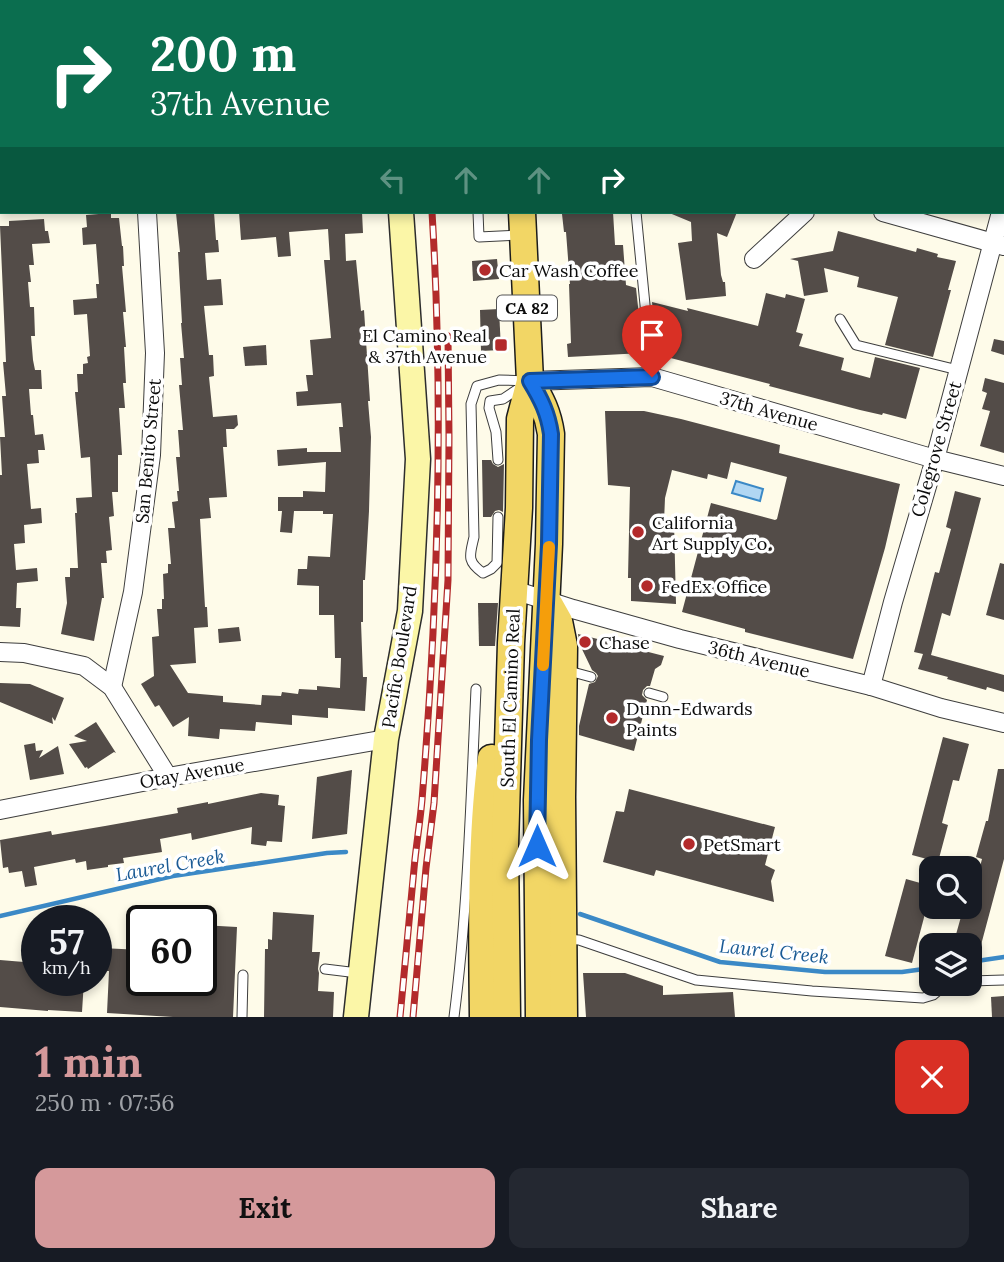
<!DOCTYPE html>
<meta charset="utf-8">
<style>
body{margin:0;font-family:Lora,serif;background:#242831;color:#f1f3f6;height:100vh;display:flex;flex-direction:column;font-size:26px;white-space:nowrap}
*{box-sizing:border-box;margin:0}
p{font-size:23px;color:#9ea1a6}
.icon{flex:none;width:38px;height:38px;fill:none;stroke:currentColor;stroke-width:2;stroke-linecap:round;stroke-linejoin:round}
.map{position:relative;height:1017px;overflow:hidden}
.side{display:flex;flex-direction:column;background:#171b24;flex:1}
.side>*{flex:none}
.banner{position:absolute;left:0px;top:0px;width:1004px;height:214px;box-shadow:0 4px 10px #0003;background:#0b6e4f;color:#fff;overflow:hidden}
.controls{position:absolute;left:919px;top:856px;display:grid;gap:14px}
.controls a{display:grid;place-items:center;width:63px;height:63px;border-radius:14px;background:#171b24;box-shadow:0 4px 10px #0003;font-size:35px}
.speed{position:absolute;left:21px;top:905px;display:flex;gap:14px;font-size:35px;font-weight:700;text-align:center}
.speed>*{display:grid;place-content:center;width:91px;height:91px;border-radius:50%;background:#171b24;box-shadow:0 4px 10px #0003;line-height:1}
.speed small{font-size:18px;font-weight:400}
.speed .limit{border:4px solid #111;border-radius:10px;background:#fff;color:#111}
.pin{position:absolute;display:grid;place-items:center;width:60px;height:60px;color:#fff;margin:-72px -30px;border-radius:50% 50% 50% 0;rotate:-45deg;box-shadow:0 0 7px #0007}
.pin .icon{rotate:45deg}
.me{position:absolute;width:77px;margin:-38px;rotate:0deg;stroke-linejoin:round;filter:drop-shadow(0 0 5px #0008)}
.turn{display:flex;align-items:center;gap:24px;height:147px;padding:0 35px;font-size:32px}
.turn .icon{width:91px;height:91px;stroke-width:2.5}
.turn b{display:block;font-size:49px;line-height:60px}
.lanes{display:flex;align-items:center;height:66px;padding:0 35px;background:#0003;justify-content:center;gap:35px;direction:ltr}
.lanes .off{opacity:.35}
.round{display:grid;place-items:center;flex:none;width:74px;height:74px;border-radius:14px;background:#242831}
.overview{display:flex;align-items:center;justify-content:space-between;height:119px;padding:0 35px}
h1{font-size:42px;font-weight:700;line-height:52px;color:#d5999b}
.button{display:flex;gap:14px;margin-top:auto;padding:14px 35px}
.button a{flex:1;height:80px;border-radius:14px;background:#d5999b;color:#111;font-size:28px;font-weight:700;line-height:80px;text-align:center}
.button a+a{background:#242831;color:#f1f3f6}
.map>svg:first-child{display:block}
.water{fill:#b1d7f3;stroke:#3b89c6;stroke-width:2}
.lines{fill:none;stroke-linecap:round;stroke-linejoin:round}
.stream{stroke:#3b89c6;stroke-width:4.5}
.building{fill:#534c48}
.lane-casing{stroke:#3e3e3e;stroke-width:11}
.street-casing{stroke:#3e3e3e;stroke-width:20}
.secondary-casing{stroke:#2d2d2d;stroke-width:27}
.primary-casing{stroke:#1c1c1c;stroke-width:29}
.lane{stroke:#fff;stroke-width:9}
.street{stroke:#fff;stroke-width:18}
.secondary{stroke:#fbf6a7;stroke-width:24}
.primary{stroke:#f2d665;stroke-width:26}
.rail-casing{stroke:#b32a2b;stroke-width:7}
.rail{stroke:#fff;stroke-width:4.5;stroke-dasharray:13;stroke-linecap:butt}
.route-casing{stroke:#114b97;stroke-width:18}
.route{stroke:#1a73e8;stroke-width:12}
.slow{stroke:#f59e0b;stroke-width:12}
.poi-dot{fill:#b32a2b;stroke:#fff;stroke-width:2.5}
.labels{text-anchor:middle;dominant-baseline:central;stroke-width:7;stroke-linejoin:round;paint-order:stroke}
.shield{fill:#fff;stroke:#545454;stroke-width:2}
.shield-label{font-size:16px;font-weight:bold;fill:#0b0b0b}
.poi-label{font-size:18px;fill:#0b0b0b;stroke:#fff;text-anchor:start}
.street-label{font-size:18px;fill:#0b0b0b;stroke:#fff}
.water-label{font-size:19px;font-style:italic;fill:#1b5b95;stroke:#fff}
</style>
<div class="map">
<svg width="1004" height="1017" viewBox="0 0 1004 1017">
<rect width="100%" height="100%" fill="#fefbe9"/>
<polygon class="water" points="736,481 763,489 760,501 732,493"/>
<g class="lines">
<g class="stream">
<polyline points="580,914 720,962 825,972 902,972 931,968"/>
<polyline points="0,916 173,876 327,853 346,852"/>
<polyline points="970,962 1004,957"/>
</g>
</g>
<g class="building">
<polygon points="185,212 214,212 216,240 218,240 219,252 205,253 207,280 221,279 223,305 204,306 209,355 213,355 214,376 209,377 213,417 237,415 238,425 234,429 226,429 227,447 223,447 227,497 209,498 211,518 200,519 205,607 207,607 208,627 194,628 196,663 170,665 188,693 223,696 223,702 261,705 262,695 281,696 282,692 298,694 299,689 317,690 317,686 340,688 341,658 335,658 334,615 319,615 319,586 297,585 298,569 307,569 308,556 330,557 333,514 323,514 323,511 294,511 292,533 280,532 282,511 278,511 278,497 303,497 303,491 325,492 326,462 278,466 277,450 307,448 307,452 341,452 339,427 343,427 341,403 297,406 296,392 308,391 306,375 313,375 310,340 331,338 324,260 330,260 328,229 289,232 291,256 278,257 276,237 241,240 239,212 362,212 363,233 345,234 346,261 356,260 361,311 364,310 370,401 368,401 371,437 369,511 365,580 363,580 363,622 361,622 363,677 367,677 365,711 328,708 328,718 292,715 292,725 256,722 255,731 220,729 219,739 188,736 189,717 173,727 159,705 155,707 141,684 154,676 152,637 159,636 157,609 162,609 162,599 164,599 163,574 168,573 168,564 171,564 168,528 175,528 172,502 178,501 177,491 179,491 176,457 180,457 178,430 183,430 179,385 182,385 180,358 184,358 181,323 182,323 178,252 180,252 176,213"/>
<polygon points="566,212 613,212 615,245 623,245 626,285 636,288 643,353 568,357 567,344 571,343 569,284 570,284 566,232 564,232 562,214 566,214"/>
<polygon points="667,212 737,212 727,237 717,233 721,275 723,282 725,282 726,296 686,300 678,243 692,241 691,222"/>
<polygon points="111,213 111,218 119,218 122,246 123,246 124,266 122,266 126,312 123,312 126,347 124,347 126,383 123,383 125,408 119,408 122,455 118,455 118,492 112,492 114,516 109,517 112,550 106,551 107,563 101,563 104,598 102,598 94,641 61,634 67,603 65,577 70,577 70,568 78,568 75,513 77,513 76,498 92,497 90,457 81,458 75,392 78,392 77,374 83,374 83,364 88,363 87,357 90,356 87,314 74,315 73,300 97,298 96,284 99,284 96,244 83,245 82,228 87,227 86,215"/>
<polygon points="44,219 45,231 48,231 50,243 32,244 34,265 29,265 31,282 28,282 30,307 34,307 35,336 31,336 33,360 35,370 41,370 42,389 29,389 31,415 33,415 35,435 43,434 45,450 38,450 39,463 27,464 31,509 41,508 42,523 24,525 25,543 14,544 16,570 37,568 38,581 17,583 16,608 21,608 20,627 0,626 0,475 2,475 0,437 5,437 2,396 6,396 3,362 6,362 0,226 9,226 9,221"/>
<polygon points="838,231 916,252 917,248 938,254 937,257 956,261 948,290 951,290 933,357 885,345 898,297 857,287 859,277 824,268 828,292 804,296 798,261 790,259 833,251"/>
<polygon points="497,259 499,279 473,281 472,261"/>
<polygon points="766,293 785,298 786,294 805,299 796,332 803,334 799,346 844,358 841,370 870,378 875,357 920,368 906,419 883,413 882,415 860,410 769,386 770,384 663,356 661,352 657,352 652,302 688,311 687,308 758,326"/>
<polygon points="499,309 501,350 481,351 480,310"/>
<polygon points="994,339 1004,341 1004,355 991,351"/>
<polygon points="266,345 267,365 245,366 243,347"/>
<polygon points="985,378 1004,383 1004,453 980,446 990,411 982,409 987,393 982,391"/>
<polygon points="605,411 644,411 681,419 780,445 779,453 900,484 885,548 853,659 745,632 745,629 682,612 711,503 775,520 777,519 787,477 731,462 727,479 708,474 707,479 672,470 665,498 664,522 674,522 676,604 631,601 631,578 628,578 630,487 608,485"/>
<polygon points="482,460 491,460 493,464 498,467 504,464 503,512 499,510 495,511 491,517 483,517"/>
<polygon points="955,491 981,498 950,616 942,613 931,655 1004,675 1004,692 987,687 986,690 947,679 948,677 918,669 923,654 914,652 935,572 939,573 951,529 946,527"/>
<polygon points="1000,563 1004,564 1004,620 986,615"/>
<polygon points="478,603 498,603 495,646 479,646"/>
<polygon points="239,627 241,641 219,643 218,629"/>
<polygon points="578,634 664,656 661,665 655,669 650,686 647,686 643,690 642,695 647,700 634,751 579,735 579,726 589,684 595,682 598,676 596,673 592,670 580,645"/>
<polygon points="0,683 30,684 64,698 55,721 52,717 53,724 0,702"/>
<polygon points="96,722 116,753 114,752 88,769 87,767 85,768 69,744 87,741 74,736"/>
<polygon points="943,737 969,744 959,781 953,780 942,823 948,825 938,862 912,855"/>
<polygon points="35,743 36,751 43,750 39,758 58,746 64,774 30,780 24,745"/>
<polygon points="998,769 1004,769 1004,859 981,945 955,938 964,906 970,906 982,859 976,857 986,821 988,821"/>
<polygon points="352,770 347,834 312,839 317,777"/>
<polygon points="629,789 775,827 765,865 775,870 771,881 774,902 656,870 654,876 603,862 616,811 624,812"/>
<polygon points="261,793 279,795 278,805 285,806 282,842 267,841 266,846 251,844 252,827 192,840 191,833 160,839 162,852 123,858 124,863 108,865 108,867 87,870 86,861 76,863 75,859 34,867 37,885 25,887 22,871 9,873 8,867 3,868 0,840 51,831 52,835 105,826 178,813 177,808 208,802 208,804"/>
<polygon points="906,879 931,886 931,891 912,963 885,956"/>
<polygon points="273,912 314,915 312,952 320,952 318,969 319,973 318,991 334,992 333,1017 264,1017 265,949 268,949 268,939 272,940"/>
<polygon points="201,925 237,927 233,1017 173,1017 107,1013 109,971 100,971 101,948 142,950 142,980 188,980 188,987 213,988 215,956 201,955"/>
<polygon points="0,960 24,962 24,964 37,965 37,980 84,980 82,1012 48,1010 48,1011 0,1007"/>
<polygon points="583,973 625,973 663,986 663,995 733,992 735,1017 586,1017"/>
<polygon points="1004,996 1004,1017 992,1017 991,997"/>
</g>
<g class="lines">
<g class="lane-casing">
<g id="lane">
<polyline points="478,212 479,237 519,235"/>
<polyline points="636,212 652,377"/>
<polyline points="840,319 856,345 958,370"/>
<path d="M 498,517 L 497,563 L 491,569 L 483,573 C 466,561 470,555 474,537 L 471,404 L 477,386 L 499,380 L 530,381 L 503,399 L 490,401 L 489,408 L 496,432 L 498,460"/>
<polyline points="565,670 591,677"/>
<polyline points="649,693 663,697"/>
<polyline points="565,939 579,940 696,980 812,991 923,998 933,995 946,984"/>
<polyline points="325,969 358,973"/>
<polyline points="970,981 1004,980"/>
<polyline points="242,1017 243,975"/>
<path d="M 454,1017 C 468,908 471,798 476,689"/>
</g>
</g>
<g class="street-casing">
<g id="street">
<polyline points="259,2 275,0"/>
<polyline points="749,2 750,0"/>
<polyline points="0,23 2,23"/>
<polyline points="0,197 2,197"/>
<polyline points="883,212 1004,246"/>
<polyline points="754,259 805,212"/>
<polyline points="530,381 652,377 935,459 1004,476"/>
<polyline points="514,590 573,609 680,639 871,686 941,708 1004,723"/>
<polyline points="0,652 24,653 84,666 112,687 168,777"/>
<polyline points="871,686 893,602 935,459 1001,212"/>
<polyline points="112,687 133,592 151,455 155,353 147,212"/>
<polyline points="0,810 168,777 386,739"/>
</g>
</g>
<g class="secondary-casing">
<g id="secondary">
<polyline points="387,0 388,2"/>
<polyline points="356,1017 386,739 410,611 418,459 401,212"/>
</g>
</g>
<g class="primary-casing">
<g id="primary">
<polyline points="508,0 508,2"/>
<path d="M 530,381 C 541,399 548,413 551,434 L 549,544 L 537,800 L 539,1017"/>
<polyline points="550,605 559,621 564,646 562,797 564,1017"/>
<path d="M 483,1017 C 482,933 480,842 491,758"/>
<polyline points="507,1017 505,846 511,643 519,508 520,419 530,381 522,212"/>
</g>
</g>
<use href="#lane" class="lane"/>
<use href="#street" class="street"/>
<use href="#secondary" class="secondary"/>
<use href="#primary" class="primary"/>
<g class="rail-casing">
<g id="rail">
<polyline points="428,0 428,2"/>
<path d="M 400,1017 C 405,968 409,918 414,869 C 416,846 420,823 422,800 C 438,605 444,408 432,212"/>
<polyline points="413,1017 426,868 434,803 448,580 449,437 448,336"/>
</g>
</g>
<use href="#rail" class="rail"/>
</g>
<g class="lines">
<g class="route-casing">
<path id="route" d="M 537,846 L 539,740 L 549,544 L 551,434 C 548,413 541,399 530,381 L 652,377"/>
</g>
<use href="#route" class="route"/>
<polyline class="slow" points="543,665 549,547"/>
</g>
<g class="poi-dot">
<circle cx="485" cy="270" r="7"/>
<rect x="494" y="338" width="14" height="14" rx="3.5"/>
<circle cx="638" cy="532" r="7"/>
<circle cx="647" cy="586" r="7"/>
<circle cx="585" cy="642" r="7"/>
<circle cx="612" cy="718" r="7"/>
<circle cx="689" cy="844" r="7"/>
</g>
<g class="labels">
<rect class="shield" x="497" y="295.5" width="60" height="25" rx="5"/>
<g class="shield-label">
<text x="527" y="308">CA 82</text>
</g>
<g class="poi-label">
<text x="499" y="270">Car Wash Coffee</text>
<text x="487" y="335" text-anchor="end">El Camino Real<tspan x="487" dy="21">&amp; 37th Avenue</tspan></text>
<text x="652" y="522">California<tspan x="652" dy="21">Art Supply Co.</tspan></text>
<text x="661" y="586">FedEx Office</text>
<text x="599" y="642">Chase</text>
<text x="626" y="708">Dunn-Edwards<tspan x="626" dy="21">Paints</tspan></text>
<text x="703" y="844">PetSmart</text>
</g>
<g class="street-label">
<text transform="translate(769 411) rotate(16)">37th Avenue</text>
<text transform="translate(936 449) rotate(-74)">Colegrove Street</text>
<text transform="translate(148 451) rotate(-85)">San Benito Street</text>
<text transform="translate(399 657) rotate(-81)">Pacific Boulevard</text>
<text transform="translate(759 659) rotate(14)">36th Avenue</text>
<text transform="translate(510 698) rotate(-88)">South El Camino Real</text>
<text transform="translate(192 773) rotate(-10)">Otay Avenue</text>
</g>
<g class="water-label">
<text transform="translate(170 865) rotate(-10)">Laurel Creek</text>
<text transform="translate(774 951) rotate(6)">Laurel Creek</text>
</g>
</g>
</svg>
<div class="controls">
<a><svg class="icon" aria-label="search" viewBox="0 0 24 24"><circle cx="10" cy="10" r="6"/><path d="M15 15l6 6"/></svg></a>
<a><svg class="icon" aria-label="layers" viewBox="0 0 24 24"><path d="M12 4l9 5-9 5-9-5zM3 14l9 5 9-5"/></svg></a>
</div>
<div class="speed"><div>57<small>km/h</small></div><div class="limit">60</div></div>
<div class="pin" style="left:652px;top:377px;background:#d93025"><svg class="icon" aria-label="arrive" viewBox="0 0 24 24"><path d="M6 21V4h12l-3 4 3 4H6"/></svg></div>
<svg class="me" style="left:537px;top:846px" viewBox="-20 -20 40 40"><path d="M0-17L14 15 0 8-14 15z" fill="#1a73e8" stroke="#fff" stroke-width="4"/></svg>
<div class="banner">
<div class="turn"><svg class="icon" aria-label="right" viewBox="0 0 24 24"><path d="M7 20v-9h11M14 6l5 5-5 5"/></svg><div><b>200 m</b>37th Avenue</div></div>
<div class="lanes"><svg class="icon off" aria-label="left" viewBox="0 0 24 24"><path d="M17 20v-9H6M10 6l-5 5 5 5"/></svg><svg class="icon off" aria-label="ahead" viewBox="0 0 24 24"><path d="M12 20V5M6 11l6-6 6 6"/></svg><svg class="icon off" aria-label="ahead" viewBox="0 0 24 24"><path d="M12 20V5M6 11l6-6 6 6"/></svg><svg class="icon" aria-label="right" viewBox="0 0 24 24"><path d="M7 20v-9h11M14 6l5 5-5 5"/></svg></div>
</div>
</div>
<section class="side">
<div class="overview"><div><h1>1 min</h1><p>250 m · 07:56</p></div><a class="round" style="background:#d93025;color:#fff"><svg class="icon" aria-label="close" viewBox="0 0 24 24"><path d="M6 6l12 12M18 6L6 18"/></svg></a></div>
<div class="button"><a>Exit</a><a>Share</a></div>
</section>
